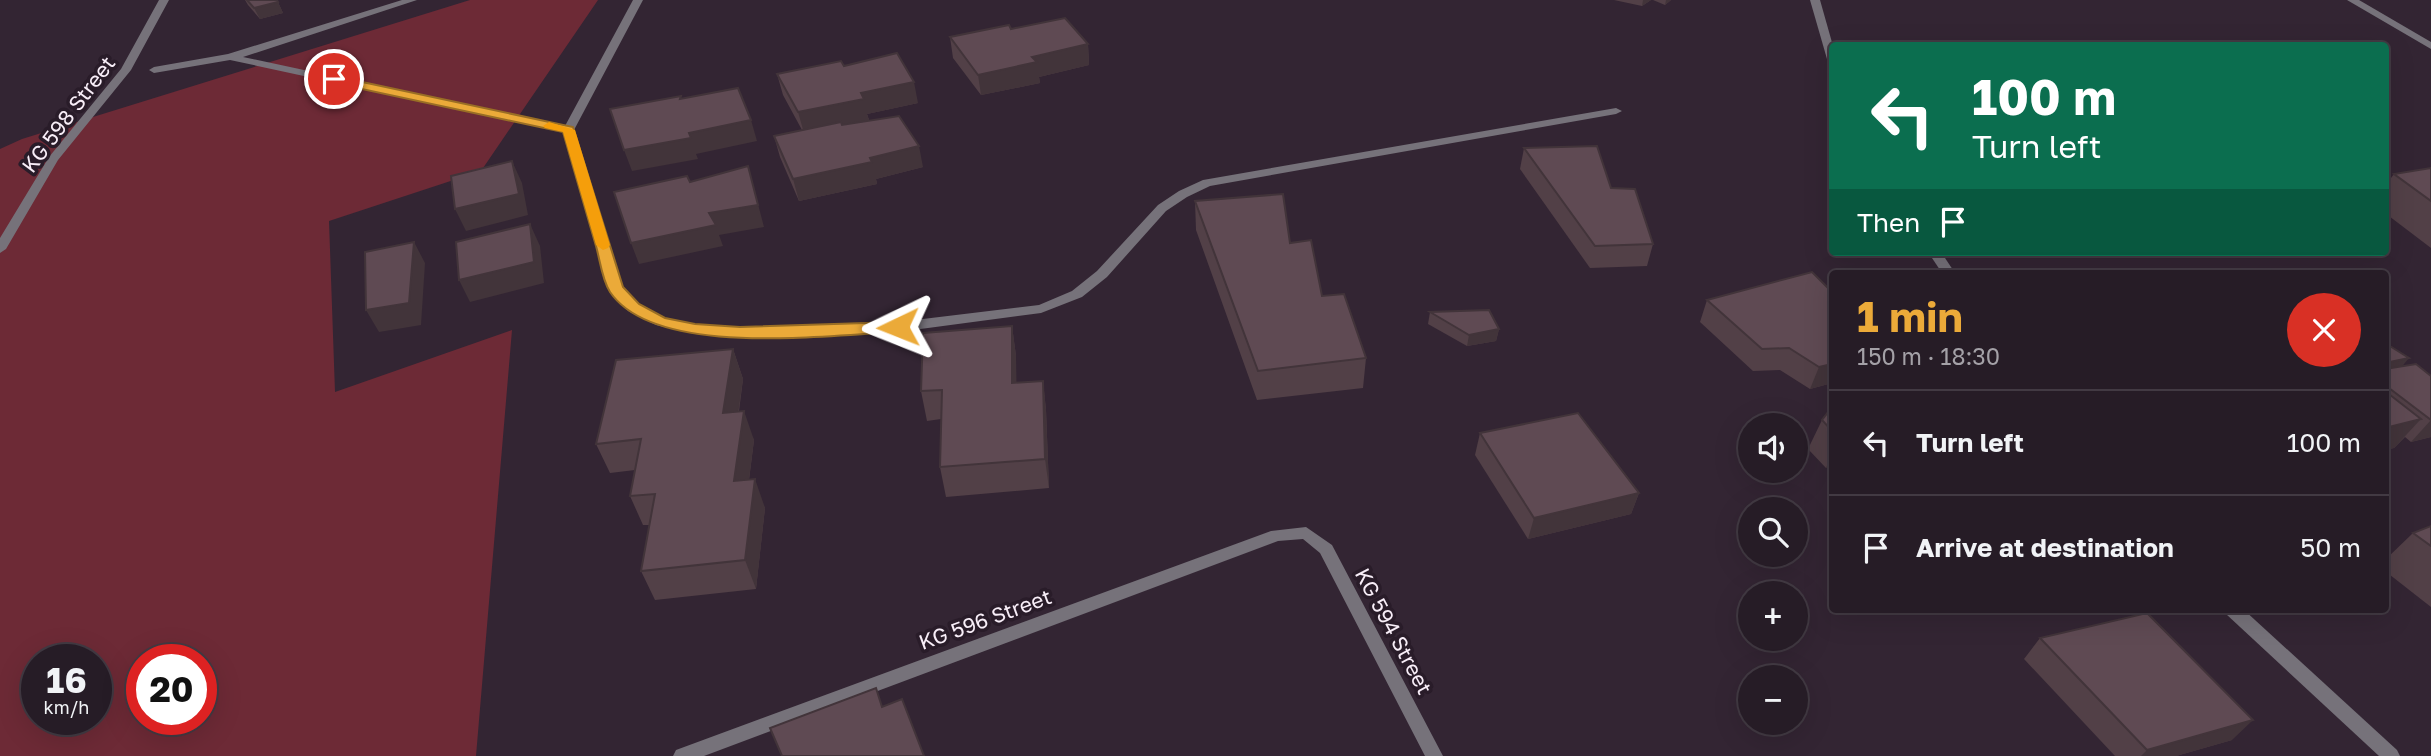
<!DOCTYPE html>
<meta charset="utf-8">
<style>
body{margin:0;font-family:"Golos Text",sans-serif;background:#2e252e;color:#f1f3f6;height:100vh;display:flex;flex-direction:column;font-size:26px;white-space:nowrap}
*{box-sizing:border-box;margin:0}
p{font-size:23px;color:#a4a1a7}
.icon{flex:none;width:38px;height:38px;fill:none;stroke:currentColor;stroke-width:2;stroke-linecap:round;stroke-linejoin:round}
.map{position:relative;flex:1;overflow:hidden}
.drawer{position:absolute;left:1829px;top:270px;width:560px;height:343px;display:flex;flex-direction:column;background:#261c26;border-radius:7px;box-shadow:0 7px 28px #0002,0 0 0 2px #423a43}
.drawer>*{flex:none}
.hud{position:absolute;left:1829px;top:42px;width:560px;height:214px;border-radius:7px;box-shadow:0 7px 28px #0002,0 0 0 2px #423a43;background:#0b6e4f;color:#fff;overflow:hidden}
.fabs{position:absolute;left:1738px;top:413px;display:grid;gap:14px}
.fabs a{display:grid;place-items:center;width:70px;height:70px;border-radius:50%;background:#261c26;box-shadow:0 7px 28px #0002,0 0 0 2px #423a43;font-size:35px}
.speed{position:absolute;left:21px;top:644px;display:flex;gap:14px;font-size:35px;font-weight:700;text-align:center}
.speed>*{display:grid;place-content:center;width:91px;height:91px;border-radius:50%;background:#261c26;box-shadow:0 7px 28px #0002,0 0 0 2px #423a43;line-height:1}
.speed small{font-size:18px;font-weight:400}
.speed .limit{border:10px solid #d22;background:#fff;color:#111}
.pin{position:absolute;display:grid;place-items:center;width:60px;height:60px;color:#fff;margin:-30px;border:4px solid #fff;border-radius:50%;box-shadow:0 2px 7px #0007}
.me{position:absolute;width:77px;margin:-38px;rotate:268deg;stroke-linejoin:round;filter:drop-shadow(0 0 5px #0008)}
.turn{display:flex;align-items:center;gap:24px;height:147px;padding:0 28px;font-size:32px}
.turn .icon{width:91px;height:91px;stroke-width:2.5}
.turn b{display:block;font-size:49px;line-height:60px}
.then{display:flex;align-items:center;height:66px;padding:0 28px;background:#0003;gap:14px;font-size:26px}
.round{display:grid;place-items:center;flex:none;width:74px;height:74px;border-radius:37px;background:#2e252e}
.summary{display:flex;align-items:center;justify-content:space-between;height:119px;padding:0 28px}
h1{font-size:42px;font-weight:700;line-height:52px;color:#ebaa39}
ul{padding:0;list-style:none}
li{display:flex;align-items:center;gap:21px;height:105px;padding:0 28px;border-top:2px solid #423a43}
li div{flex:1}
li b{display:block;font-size:26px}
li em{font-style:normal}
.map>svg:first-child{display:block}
.green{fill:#6d2a36;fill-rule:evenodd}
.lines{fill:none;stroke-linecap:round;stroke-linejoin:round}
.lane{fill:#76727a;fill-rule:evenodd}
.street{fill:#76727a;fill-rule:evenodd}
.wall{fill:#524047}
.shaded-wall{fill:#42343a}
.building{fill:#5f4a53;stroke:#42343a;stroke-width:2}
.route{fill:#ebaa39;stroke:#996e25;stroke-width:2}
.slow{fill:#f59e0b}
.labels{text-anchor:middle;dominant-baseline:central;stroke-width:7;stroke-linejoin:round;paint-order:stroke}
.street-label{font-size:21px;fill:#f8eef8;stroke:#291c29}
</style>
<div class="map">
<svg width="2431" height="756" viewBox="0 0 2431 756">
<rect width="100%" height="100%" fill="#332533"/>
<path class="green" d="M 470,0 L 598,0 L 481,171 L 329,221 L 335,392 L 512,330 L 476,756 L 0,756 L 0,149 L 22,139 ZM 37,660 L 96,660 L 96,719 L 37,719 ZM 142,660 L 201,660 L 201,719 L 142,719 Z"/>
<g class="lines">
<polygon class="lane" points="402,0 417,0 243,57 565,126 633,0 643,0 574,130 622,288 638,305 665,318 695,324 740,327 898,322 1039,305 1072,291 1097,271 1158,205 1179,191 1203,180 1616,108 1622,111 1616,114 1210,186 1187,197 1166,211 1107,277 1082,297 1041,313 898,332 740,337 695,334 656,325 628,311 611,292 563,132 230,60 154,73 149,70 154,67 228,54"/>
<g class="street">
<polygon points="159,0 169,0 131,70 58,160 6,249 0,253 0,238 49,157 121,69"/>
<polygon points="1810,0 1820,0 1833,46 1832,62 1827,59"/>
<polygon points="2347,0 2359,0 2431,42 2431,49"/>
<polygon points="1928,252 1941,252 1955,273 1942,273"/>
<polygon points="1306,527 1332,545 1443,756 1425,756 1320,553 1303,539 1278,541 704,756 673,756 676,750 1271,531"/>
<polygon points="2224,609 2243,609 2397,750 2400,756 2379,756 2226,614"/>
</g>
</g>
<g class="wall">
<polygon points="245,0 277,0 283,13 260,19 248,5"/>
<polygon points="1614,0 1651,0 1642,6"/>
<polygon points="1653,0 1671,0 1665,5"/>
<polygon points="1011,29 1088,44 1089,65 1039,77 1040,83 981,95 953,58 950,37"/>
<polygon points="777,74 918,103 867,114 869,120 923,167 876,179 877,184 799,201 780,157 774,136 802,130 783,95"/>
<polygon points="1524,148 1611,188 1653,244 1647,266 1590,268 1520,169"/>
<polygon points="2431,168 2431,248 2385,213 2385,186 2394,174"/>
<polygon points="1195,201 1290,243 1322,296 1366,358 1363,388 1257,400 1196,230"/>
<polygon points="1832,292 1832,383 1810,389 1780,370 1753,371 1700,322 1707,300"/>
<polygon points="1430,312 1499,329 1496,341 1467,346 1428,324"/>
<polygon points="1012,326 1016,356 1016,383 1043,381 1046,410 1049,488 946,497 940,467 941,419 927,421 921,391"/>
<polygon points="2385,343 2402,366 2431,376 2431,437 2411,442 2405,437 2394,448 2385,450"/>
<polygon points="733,349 743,379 739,411 754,440 749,480 765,508 756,589 655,600 641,571 650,525 643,525 630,496 635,470 610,473 596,444"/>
<polygon points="1832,407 1832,467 1826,468 1808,449 1822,420"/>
<polygon points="1480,433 1639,493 1631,514 1528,539 1475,455"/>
<polygon points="2431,526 2431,607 2385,571 2385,560 2413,533"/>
<polygon points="2040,638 2232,740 2176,756 2115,756 2024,659"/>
</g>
<g class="shaded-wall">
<polygon points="277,0 283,13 260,19 254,8"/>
<polygon points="1643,0 1651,0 1642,6"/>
<polygon points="1666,0 1671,0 1665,5"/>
<polygon points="1088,44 1089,65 1039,77 1040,83 981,95 978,75 1032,57"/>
<polygon points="914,82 918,103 867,114 869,120 804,133 798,112 861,93"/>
<polygon points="751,120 757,141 696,154 698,159 632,171 624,150 689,133"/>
<polygon points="919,146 923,167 876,179 877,184 799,201 793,179 870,158"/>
<polygon points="512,161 522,183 528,215 466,231 455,209"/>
<polygon points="748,166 764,227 719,235 723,246 639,264 631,243 709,213"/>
<polygon points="530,224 540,246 544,283 470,302 459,280"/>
<polygon points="414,242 425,263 421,325 379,332 366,310"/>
<polygon points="1012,326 1016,356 1017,412 1012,383"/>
<polygon points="1499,329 1496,341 1467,346 1469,335"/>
<polygon points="733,349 743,379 734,442 723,413"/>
<polygon points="2409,358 2399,370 2385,373 2385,363"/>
<polygon points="1832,364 1832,383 1810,389 1819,367"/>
<polygon points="1043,381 1046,410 1049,488 1045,459"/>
<polygon points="744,411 754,440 745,510 734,481"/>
<polygon points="2421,419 2394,448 2385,450 2385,428"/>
<polygon points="2431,420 2431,437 2411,442"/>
<polygon points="1832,454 1832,467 1826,468"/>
<polygon points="755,479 765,508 756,589 745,560"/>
<polygon points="1639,493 1631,514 1528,539 1534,518"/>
<polygon points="2253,720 2232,740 2176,756 2141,756 2147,750"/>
</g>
<g class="building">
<polygon points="247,0 277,0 278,2 254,8"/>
<polygon points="1065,18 1088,44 1032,57 1037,62 978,75 950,37 1009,25 1011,29"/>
<polygon points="897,53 914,82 861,93 864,99 798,112 777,74 841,61 844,66"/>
<polygon points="738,88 751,120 689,133 691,138 624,150 610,109 681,96 680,99"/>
<polygon points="899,116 919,146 870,158 872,162 793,179 774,136 841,122 842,125"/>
<polygon points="1597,146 1611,188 1635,189 1653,244 1595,246 1524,148"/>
<polygon points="512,161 519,194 455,209 451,176"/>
<polygon points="748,166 758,205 709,213 716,225 631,243 614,192 687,176 690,182"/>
<polygon points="2431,168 2431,201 2394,174"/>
<polygon points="1283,194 1290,243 1311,240 1322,296 1344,294 1366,358 1258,371 1195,201"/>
<polygon points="530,224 534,262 459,280 456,242"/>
<polygon points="414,242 409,303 366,310 365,252"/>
<polygon points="1812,272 1832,292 1832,364 1819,367 1789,348 1762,349 1707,300"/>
<polygon points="1489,310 1499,329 1469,335 1430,312"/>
<polygon points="1012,326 1012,383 1043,381 1045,459 940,467 942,390 921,391 923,333"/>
<polygon points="2385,343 2409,358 2385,363"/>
<polygon points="733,349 723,413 744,411 734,481 755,479 745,560 641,571 655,494 630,496 641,439 596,444 616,360"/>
<polygon points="2416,364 2431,376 2431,420 2385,385 2385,369"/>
<polygon points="2385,391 2421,419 2385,428"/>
<polygon points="1832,407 1832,431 1822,420"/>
<polygon points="1578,413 1639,493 1534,518 1480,433"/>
<polygon points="2431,526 2431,546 2413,533"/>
<polygon points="2147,613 2253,720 2147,750 2040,638"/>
<polygon points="876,688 882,707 902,699 924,756 782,756 770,728"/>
</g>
<path class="route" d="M 334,76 L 573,127 L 623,287 L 639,304 L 665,318 L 695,324 L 740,327 L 898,322 L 905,327 L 898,332 C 825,335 655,358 610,292 C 602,280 600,260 596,246 C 585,208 574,170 563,132 L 329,82 L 328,79 Z"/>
<polygon class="slow" points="549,122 575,130 610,245 608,248 603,250 596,245 563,132 545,128 543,126"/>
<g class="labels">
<g class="street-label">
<text transform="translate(68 114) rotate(-53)">KG 598 Street</text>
<text transform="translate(985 619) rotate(-20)">KG 596 Street</text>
<text transform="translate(1394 631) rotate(62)">KG 594 Street</text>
</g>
</g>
</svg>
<div class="fabs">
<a><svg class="icon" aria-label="sound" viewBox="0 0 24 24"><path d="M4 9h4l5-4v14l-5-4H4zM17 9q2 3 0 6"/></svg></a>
<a><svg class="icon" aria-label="search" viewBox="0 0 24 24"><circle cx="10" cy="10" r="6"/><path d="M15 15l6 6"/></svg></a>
<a>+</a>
<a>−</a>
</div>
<div class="speed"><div>16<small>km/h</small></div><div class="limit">20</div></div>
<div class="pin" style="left:334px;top:79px;background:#d93025"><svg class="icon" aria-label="arrive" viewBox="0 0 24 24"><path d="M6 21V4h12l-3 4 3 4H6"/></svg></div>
<svg class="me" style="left:898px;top:327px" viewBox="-20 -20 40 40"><path d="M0-17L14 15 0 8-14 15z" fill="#ebaa39" stroke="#fff" stroke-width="4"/></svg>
<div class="hud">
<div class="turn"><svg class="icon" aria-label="left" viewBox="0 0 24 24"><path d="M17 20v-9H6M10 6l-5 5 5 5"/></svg><div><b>100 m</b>Turn left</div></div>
<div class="then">Then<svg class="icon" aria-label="arrive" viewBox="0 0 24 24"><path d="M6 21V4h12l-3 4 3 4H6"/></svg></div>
</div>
<section class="drawer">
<div class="summary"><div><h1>1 min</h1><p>150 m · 18:30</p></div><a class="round" style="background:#d93025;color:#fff"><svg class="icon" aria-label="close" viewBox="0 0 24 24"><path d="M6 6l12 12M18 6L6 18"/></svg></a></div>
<ul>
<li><svg class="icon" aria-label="left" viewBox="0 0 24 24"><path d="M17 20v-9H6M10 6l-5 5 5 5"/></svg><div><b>Turn left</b></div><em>100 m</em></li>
<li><svg class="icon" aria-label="arrive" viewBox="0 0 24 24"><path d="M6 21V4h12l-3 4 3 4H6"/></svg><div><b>Arrive at destination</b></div><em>50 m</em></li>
</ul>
</section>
</div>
